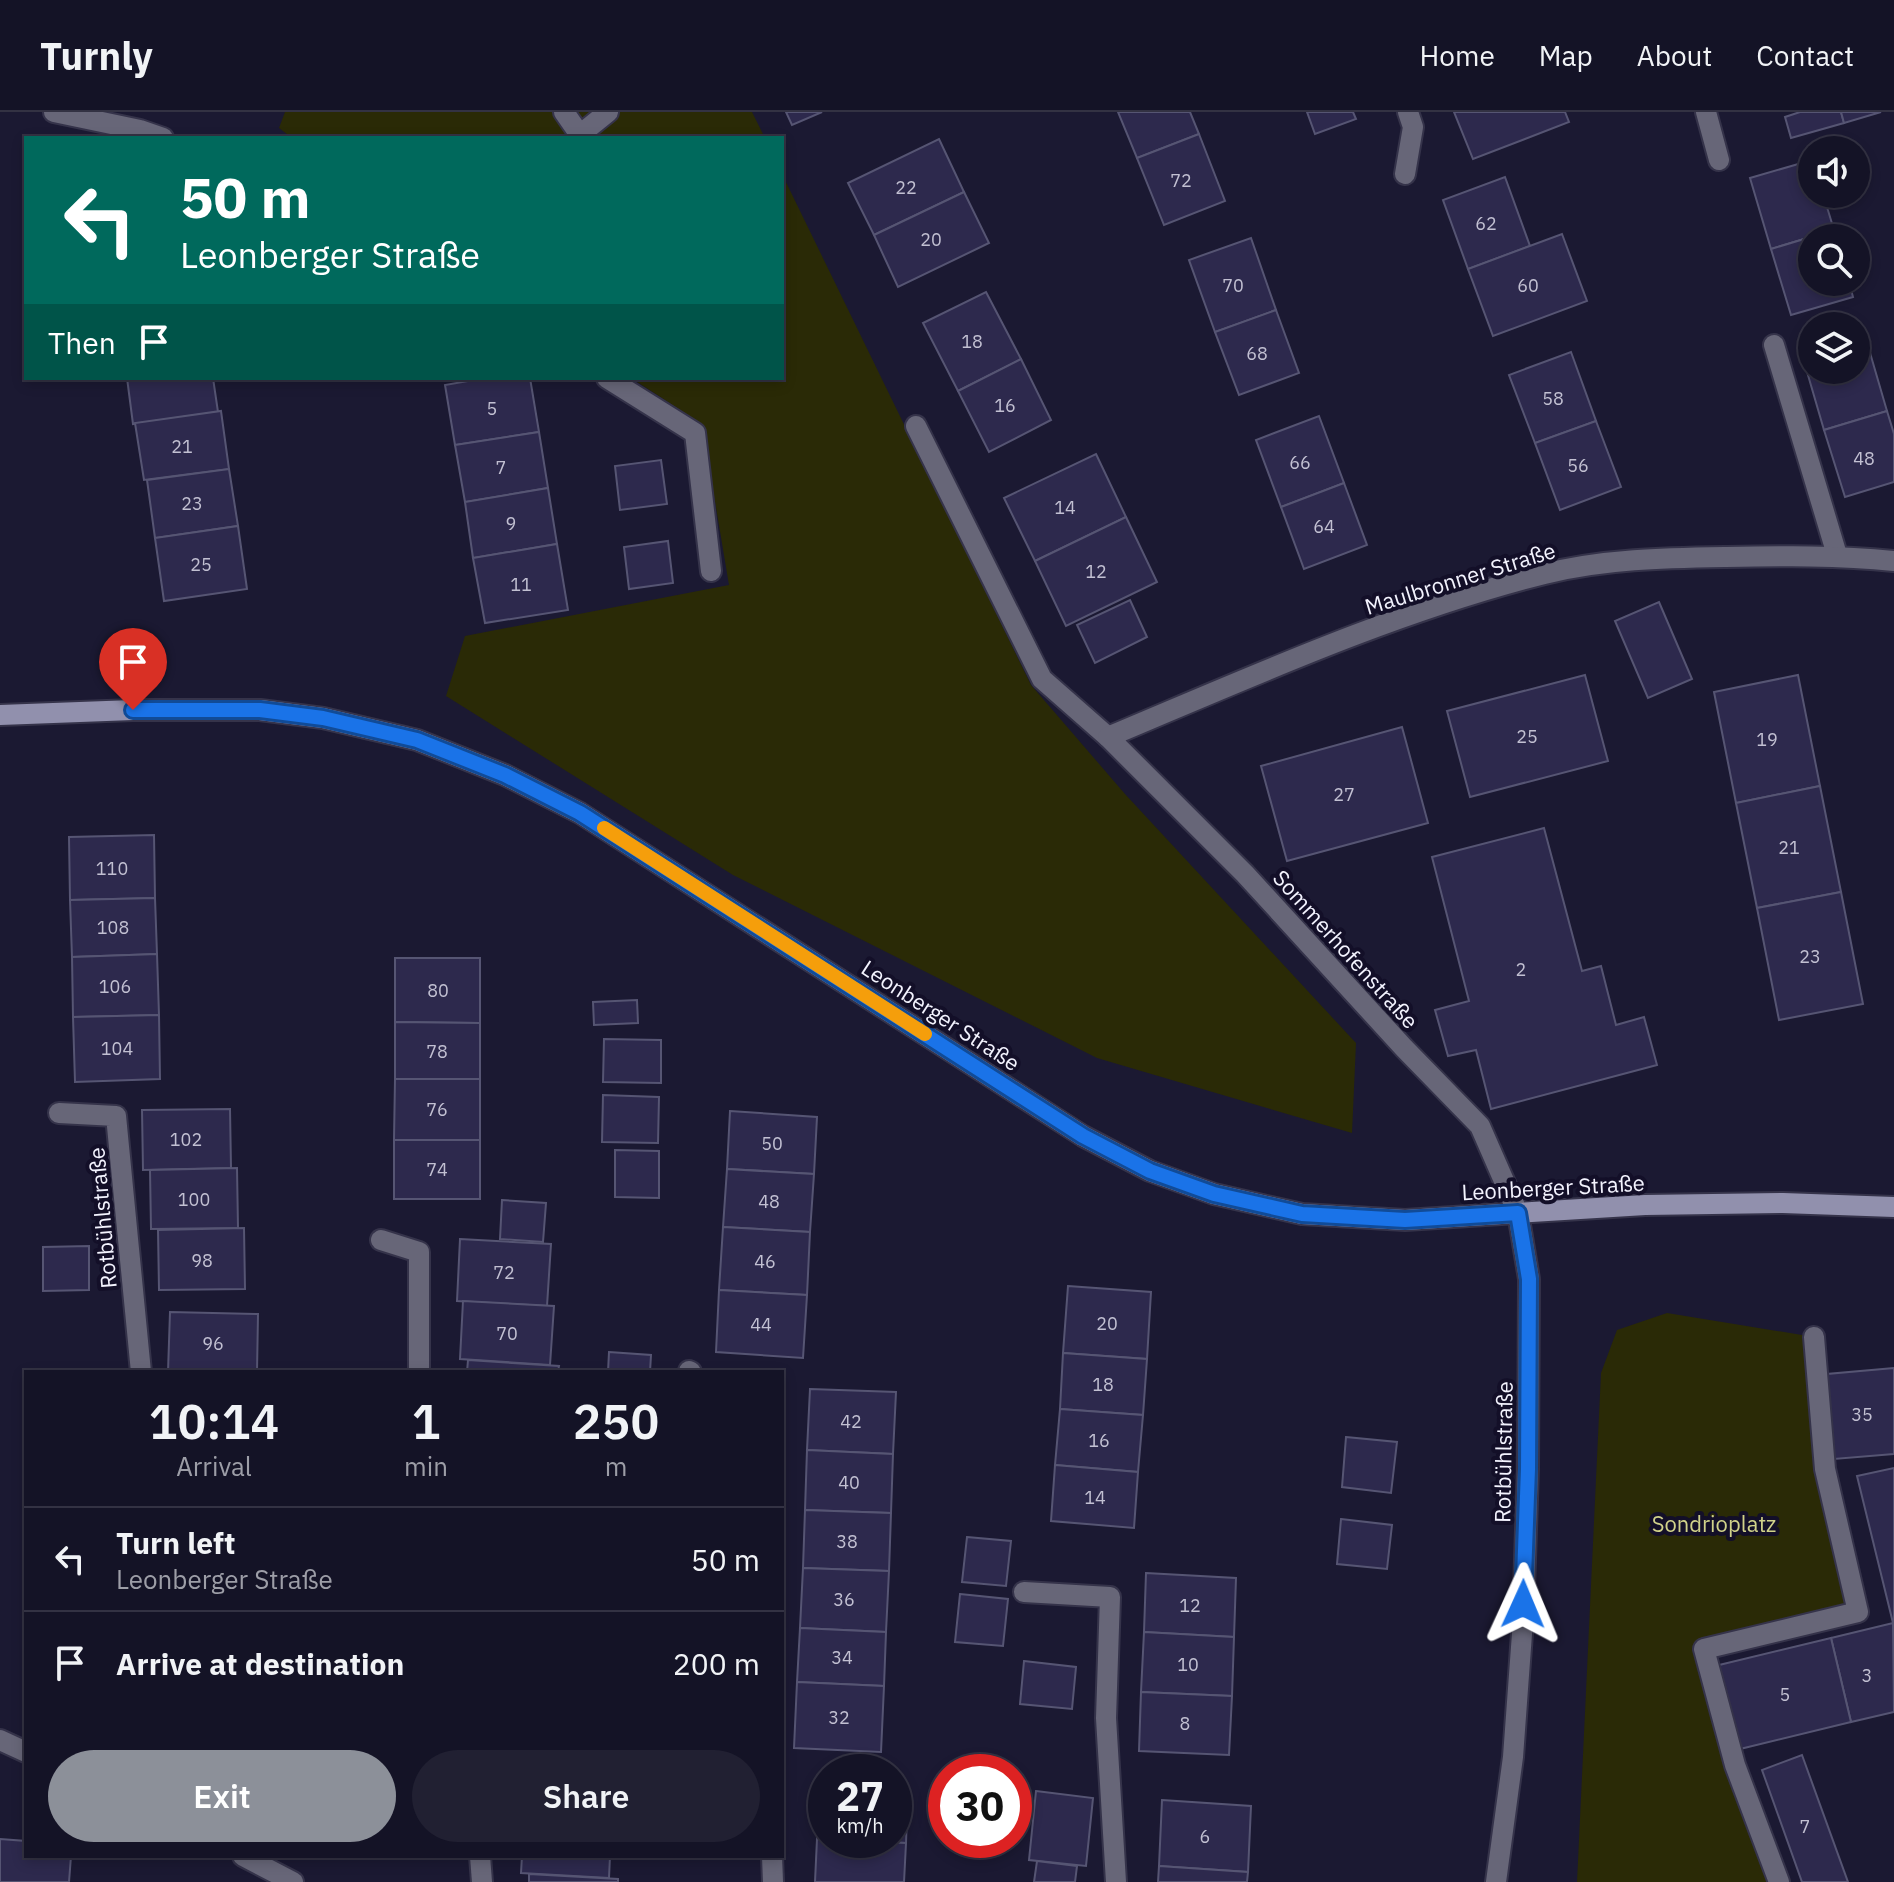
<!DOCTYPE html>
<meta charset="utf-8">
<style>
body{margin:0;font-family:"IBM Plex Sans",sans-serif;background:#212032;color:#f1f3f6;height:100vh;display:flex;flex-direction:column;font-size:30px;white-space:nowrap}
*{box-sizing:border-box;margin:0}
p{font-size:26px;color:#9d9ea7}
.icon{flex:none;width:44px;height:44px;fill:none;stroke:currentColor;stroke-width:2;stroke-linecap:round;stroke-linejoin:round}
.map{position:relative;flex:1;overflow:hidden}
.side{position:absolute;left:24px;top:1258px;width:760px;height:488px;display:flex;flex-direction:column;background:#141326;border-radius:0px;box-shadow:0 4px 12px #0003,0 0 0 2px #333243}
.side>*{flex:none}
.banner{position:absolute;left:24px;top:24px;width:760px;height:244px;border-radius:0px;box-shadow:0 4px 12px #0003,0 0 0 2px #333243;background:#00695c;color:#fff;overflow:hidden}
.fabs{position:absolute;left:1798px;top:24px;display:grid;gap:16px}
.fabs a{display:grid;place-items:center;width:72px;height:72px;border-radius:50%;background:#141326;box-shadow:0 4px 12px #0003,0 0 0 2px #333243;font-size:40px}
.speed{position:absolute;left:808px;top:1642px;display:flex;gap:16px;font-size:40px;font-weight:700;text-align:center}
.speed>*{display:grid;place-content:center;width:104px;height:104px;border-radius:50%;background:#141326;box-shadow:0 4px 12px #0003,0 0 0 2px #333243;line-height:1}
.speed small{font-size:20px;font-weight:400}
.speed .limit{border:12px solid #d22;background:#fff;color:#111}
.pin{position:absolute;display:grid;place-items:center;width:68px;height:68px;color:#fff;margin:-82px -34px;border-radius:50% 50% 50% 0;rotate:-45deg;box-shadow:0 0 8px #0007}
.pin .icon{rotate:45deg}
.me{position:absolute;width:88px;margin:-44px;rotate:1deg;stroke-linejoin:round;filter:drop-shadow(0 0 6px #0008)}
.turn{display:flex;align-items:center;gap:28px;height:168px;padding:0 24px;font-size:36px}
.turn .icon{width:104px;height:104px;stroke-width:2.5}
.turn b{display:block;font-size:56px;line-height:68px}
.then{display:flex;align-items:center;height:76px;padding:0 24px;background:#0003;gap:16px;font-size:30px}
.eta{display:flex;justify-content:space-evenly;align-items:center;height:136px;text-align:center}
.eta b{font-size:48px;font-weight:600;line-height:56px}
.primary-button{display:flex;gap:16px;margin-top:auto;padding:16px 24px}
.primary-button a{flex:1;height:92px;border-radius:48px;background:#8c9099;color:#fff;font-size:32px;font-weight:600;line-height:92px;text-align:center}
.primary-button a+a{background:#212032;color:#f1f3f6}
ul{padding:0;list-style:none}
li{display:flex;align-items:center;gap:24px;height:104px;padding:0 24px;border-top:2px solid #333243}
li div{flex:1}
li b{display:block;font-size:30px}
li em{font-style:normal}
header{display:flex;align-items:center;gap:48px;box-sizing:border-box;height:112px;padding:0 40px;background:#141326;border-bottom:2px solid #333243}
header strong{font-size:38px}
nav{display:flex;gap:44px;margin-inline-start:auto;font-size:28px}
.map>svg:first-child{display:block}
.green{fill:#2a2a06}
.building{fill:#2d294d;stroke:#565573;stroke-width:2}
.lines{fill:none;stroke-linecap:round;stroke-linejoin:round}
.lane-casing{stroke:#35334a;stroke-width:24}
.street-casing{stroke:#35334a;stroke-width:24}
.secondary-casing{stroke:#35334a;stroke-width:24}
.lane{stroke:#676678;stroke-width:20}
.street{stroke:#676678;stroke-width:20}
.secondary{stroke:#9190ad;stroke-width:20}
.route-casing{stroke:#114b97;stroke-width:20}
.route{stroke:#1a73e8;stroke-width:14}
.slow{stroke:#f59e0b;stroke-width:14}
.labels{text-anchor:middle;dominant-baseline:central;stroke-width:8;stroke-linejoin:round;paint-order:stroke}
.number-label{font-size:18px;fill:#c2c0d2}
.street-label{font-size:22px;fill:#f3f3fe;stroke:#130f28}
.park-label{font-size:22px;fill:#d1d28a;stroke:#130f28}
</style>
<header>
<strong>Turnly</strong>
<nav><a>Home</a><a>Map</a><a>About</a><a>Contact</a></nav>
</header>
<div class="map">
<svg width="1894" height="1770" viewBox="0 0 1894 1770">
<rect width="100%" height="100%" fill="#1b1932"/>
<g class="green">
<polygon points="285,0 752,0 765,26 292,26 279,16"/>
<polygon points="782,62 1031,573 1125,682 1356,931 1352,1021 1097,946 733,763 446,584 465,524 729,473 702,312 631,266 782,266"/>
<polygon points="1667,1201 1814,1225 1825,1357 1858,1500 1705,1537 1779,1770 1577,1770 1601,1261 1617,1218"/>
</g>
<g class="building">
<polygon points="786,0 822,0 792,13"/>
<polygon points="1118,0 1190,0 1199,22 1137,46"/>
<polygon points="1307,0 1353,0 1356,7 1315,22"/>
<polygon points="1454,0 1565,0 1569,10 1473,47"/>
<polygon points="1800,0 1841,0 1844,11 1791,26 1785,5"/>
<polygon points="1841,0 1881,0 1844,11"/>
<polygon points="1199,22 1225,89 1164,113 1137,46"/>
<polygon points="939,27 964,80 874,123 848,71"/>
<polygon points="1812,48 1812,82 1823,82 1834,118 1771,137 1750,66"/>
<polygon points="1505,65 1530,134 1468,157 1443,88"/>
<polygon points="964,80 989,131 898,175 874,123"/>
<polygon points="1834,118 1836,126 1812,126 1812,170 1849,170 1853,185 1791,203 1771,137"/>
<polygon points="1562,122 1587,189 1493,224 1468,157"/>
<polygon points="1251,126 1276,198 1215,220 1189,148"/>
<polygon points="986,180 1021,247 958,279 923,211"/>
<polygon points="1276,198 1299,261 1239,283 1215,220"/>
<polygon points="1866,227 1887,299 1824,318 1803,246 1812,243 1812,258 1856,258 1856,230"/>
<polygon points="1571,240 1596,309 1535,331 1509,263"/>
<polygon points="1021,247 1051,308 989,340 958,279"/>
<polygon points="127,266 213,266 218,300 133,312"/>
<polygon points="485,266 530,266 539,320 455,333 445,273"/>
<polygon points="221,299 229,357 144,368 135,311"/>
<polygon points="1887,299 1894,322 1894,370 1845,385 1824,318"/>
<polygon points="1319,304 1344,371 1281,395 1256,328"/>
<polygon points="1596,309 1621,375 1560,398 1535,331"/>
<polygon points="539,320 548,376 465,390 455,333"/>
<polygon points="1096,342 1126,405 1035,449 1004,386"/>
<polygon points="661,348 667,392 620,398 615,354"/>
<polygon points="229,357 238,414 155,426 147,368"/>
<polygon points="1344,371 1367,433 1304,457 1281,395"/>
<polygon points="548,376 557,432 473,446 465,390"/>
<polygon points="1126,405 1157,470 1066,514 1035,449"/>
<polygon points="238,414 247,477 164,489 155,426"/>
<polygon points="668,429 673,471 629,477 624,435"/>
<polygon points="557,432 568,498 485,511 473,446"/>
<polygon points="1130,488 1147,525 1095,551 1077,513"/>
<polygon points="1659,490 1692,567 1648,586 1615,509"/>
<polygon points="1585,563 1608,649 1470,685 1447,599"/>
<polygon points="1798,563 1820,674 1736,691 1714,580"/>
<polygon points="1402,615 1428,711 1287,749 1261,654"/>
<polygon points="1820,674 1841,780 1757,796 1736,691"/>
<polygon points="1544,716 1582,859 1601,854 1616,913 1644,905 1657,953 1491,997 1476,938 1448,944 1435,898 1469,889 1432,745"/>
<polygon points="154,723 155,786 70,788 69,725"/>
<polygon points="1841,780 1863,892 1779,908 1757,796"/>
<polygon points="155,786 157,842 72,845 70,788"/>
<polygon points="157,842 159,903 73,905 72,845"/>
<polygon points="395,846 480,846 480,911 395,910"/>
<polygon points="637,888 638,911 594,913 593,890"/>
<polygon points="159,903 160,967 75,970 73,905"/>
<polygon points="395,910 480,911 480,967 395,967"/>
<polygon points="604,927 661,928 661,971 603,970"/>
<polygon points="395,967 480,967 480,1028 394,1028"/>
<polygon points="603,983 659,985 658,1031 602,1030"/>
<polygon points="230,997 231,1056 143,1058 142,998"/>
<polygon points="730,999 817,1005 814,1062 727,1057"/>
<rect x="394" y="1028" width="86" height="59"/>
<polygon points="615,1038 659,1039 659,1086 615,1085"/>
<polygon points="237,1056 238,1116 151,1117 150,1058"/>
<polygon points="727,1057 814,1062 810,1120 723,1115"/>
<polygon points="502,1088 546,1091 543,1130 500,1127"/>
<polygon points="723,1115 810,1120 807,1183 719,1178"/>
<polygon points="244,1116 245,1177 159,1178 158,1118"/>
<polygon points="460,1127 551,1132 547,1194 457,1189"/>
<polygon points="89,1134 89,1178 43,1179 43,1135"/>
<polygon points="1068,1174 1151,1180 1147,1247 1063,1241"/>
<polygon points="719,1178 807,1183 803,1246 716,1240"/>
<polygon points="463,1189 554,1194 550,1253 460,1247"/>
<polygon points="170,1200 258,1202 257,1260 168,1260"/>
<polygon points="609,1240 651,1243 650,1260 608,1260"/>
<polygon points="1063,1241 1147,1247 1143,1303 1060,1297"/>
<polygon points="468,1248 559,1254 558,1260 467,1260"/>
<polygon points="1894,1256 1894,1342 1834,1347 1827,1262"/>
<polygon points="810,1277 896,1280 893,1342 807,1338"/>
<polygon points="1060,1297 1143,1303 1138,1360 1055,1353"/>
<polygon points="1346,1325 1397,1330 1391,1381 1342,1375"/>
<polygon points="807,1338 893,1342 891,1401 805,1398"/>
<polygon points="1055,1353 1138,1360 1134,1416 1051,1409"/>
<polygon points="1894,1356 1894,1511 1893,1511 1857,1364"/>
<polygon points="805,1398 891,1401 889,1459 803,1456"/>
<polygon points="1341,1407 1392,1413 1387,1457 1337,1452"/>
<polygon points="967,1425 1011,1429 1006,1474 962,1470"/>
<polygon points="803,1456 889,1459 886,1520 800,1516"/>
<polygon points="1146,1461 1236,1466 1234,1525 1144,1520"/>
<polygon points="960,1482 1008,1487 1003,1534 955,1530"/>
<polygon points="1893,1511 1894,1600 1851,1610 1831,1526"/>
<polygon points="800,1516 886,1520 884,1574 797,1570"/>
<polygon points="1144,1520 1234,1525 1232,1584 1141,1580"/>
<polygon points="1831,1526 1851,1610 1740,1637 1719,1553"/>
<polygon points="1024,1549 1076,1555 1072,1597 1020,1592"/>
<polygon points="797,1570 884,1574 881,1640 794,1636"/>
<polygon points="1141,1580 1232,1584 1229,1643 1139,1639"/>
<polygon points="1802,1643 1848,1770 1802,1770 1762,1658"/>
<polygon points="819,1669 826,1670 826,1727 817,1727"/>
<polygon points="894,1673 908,1674 906,1731 843,1728 894,1728"/>
<polygon points="1036,1679 1093,1686 1086,1754 1029,1748"/>
<polygon points="1162,1688 1251,1694 1248,1760 1159,1754"/>
<polygon points="0,1727 26,1729 26,1744 71,1744 69,1770 0,1770"/>
<polygon points="817,1727 906,1731 904,1770 815,1770"/>
<polygon points="522,1744 610,1744 609,1766 521,1761"/>
<polygon points="1037,1749 1077,1754 1075,1770 1034,1770"/>
<polygon points="1159,1754 1248,1760 1247,1770 1158,1770"/>
<polygon points="529,1762 618,1767 618,1770 529,1770"/>
</g>
<g class="lines">
<g class="lane-casing">
<g id="lane">
<polyline points="1706,0 1719,48"/>
<polyline points="1405,62 1413,15 1408,0"/>
<polyline points="1774,233 1837,443"/>
<polyline points="607,266 695,321 711,459"/>
<polyline points="916,314 1042,567 1108,625"/>
<polyline points="59,1001 116,1004 141,1260"/>
<polyline points="381,1128 419,1140 419,1260"/>
<polyline points="689,1259 691,1260"/>
<polyline points="1024,1480 1110,1485 1106,1606 1116,1770"/>
<polyline points="480,1744 482,1770"/>
<polyline points="772,1744 773,1770"/>
</g>
</g>
<g class="street-casing">
<g id="street">
<polyline points="54,0 140,18 163,26"/>
<polyline points="564,0 580,23"/>
<polyline points="576,26 608,0"/>
<polyline points="0,1628 26,1640"/>
<polyline points="243,1744 293,1770"/>
<path d="M 1496,1770 L 1513,1645 L 1523,1508 L 1528,1357 L 1529,1167 L 1518,1101 L 1480,1014 L 1404,936 L 1245,762 L 1108,625 C 1251,565 1394,500 1544,462 C 1603,447 1665,446 1725,445 C 1782,444 1837,443 1894,449"/>
<polyline points="1779,1770 1735,1653 1704,1537 1858,1500 1825,1357 1814,1225"/>
</g>
</g>
<g class="secondary-casing">
<polyline id="secondary" points="0,603 133,598 260,598 323,606 417,628 505,663 580,701 1083,1024 1150,1059 1214,1082 1302,1102 1405,1108 1645,1093 1783,1091 1894,1095"/>
</g>
<use href="#lane" class="lane"/>
<use href="#street" class="street"/>
<use href="#secondary" class="secondary"/>
</g>
<g class="lines">
<g class="route-casing">
<polyline id="route" points="133,598 260,598 323,606 417,628 505,663 580,701 1083,1024 1150,1059 1214,1082 1302,1102 1405,1108 1518,1101 1529,1167 1528,1357 1523,1492"/>
</g>
<use href="#route" class="route"/>
<polyline class="slow" points="604,716 925,922"/>
</g>
<g class="labels">
<g class="number-label">
<text x="1181" y="68">72</text>
<text x="906" y="75">22</text>
<text x="1486" y="111">62</text>
<text x="931" y="127">20</text>
<text x="1233" y="173">70</text>
<text x="1528" y="173">60</text>
<text x="972" y="229">18</text>
<text x="1257" y="241">68</text>
<text x="1553" y="286">58</text>
<text x="1005" y="293">16</text>
<text x="492" y="296">5</text>
<text x="182" y="334">21</text>
<text x="1864" y="346">48</text>
<text x="1300" y="350">66</text>
<text x="1578" y="353">56</text>
<text x="501" y="355">7</text>
<text x="192" y="391">23</text>
<text x="1065" y="395">14</text>
<text x="511" y="411">9</text>
<text x="1324" y="414">64</text>
<text x="201" y="452">25</text>
<text x="1096" y="459">12</text>
<text x="521" y="472">11</text>
<text x="1527" y="624">25</text>
<text x="1767" y="627">19</text>
<text x="1344" y="682">27</text>
<text x="1789" y="735">21</text>
<text x="112" y="756">110</text>
<text x="113" y="815">108</text>
<text x="1810" y="844">23</text>
<text x="1521" y="857">2</text>
<text x="115" y="874">106</text>
<text x="438" y="878">80</text>
<text x="117" y="936">104</text>
<text x="437" y="939">78</text>
<text x="437" y="997">76</text>
<text x="186" y="1027">102</text>
<text x="772" y="1031">50</text>
<text x="437" y="1057">74</text>
<text x="194" y="1087">100</text>
<text x="769" y="1089">48</text>
<text x="202" y="1148">98</text>
<text x="765" y="1149">46</text>
<text x="504" y="1160">72</text>
<text x="1107" y="1211">20</text>
<text x="761" y="1212">44</text>
<text x="507" y="1221">70</text>
<text x="213" y="1231">96</text>
<text x="1103" y="1272">18</text>
<text x="1862" y="1302">35</text>
<text x="851" y="1309">42</text>
<text x="1099" y="1328">16</text>
<text x="849" y="1370">40</text>
<text x="1095" y="1385">14</text>
<text x="847" y="1429">38</text>
<text x="844" y="1487">36</text>
<text x="1190" y="1493">12</text>
<text x="842" y="1545">34</text>
<text x="1188" y="1552">10</text>
<text x="1867" y="1563">3</text>
<text x="1785" y="1582">5</text>
<text x="839" y="1605">32</text>
<text x="1185" y="1611">8</text>
<text x="1805" y="1714">7</text>
<text x="1205" y="1724">6</text>
</g>
<g class="street-label">
<text transform="translate(1460 466) rotate(-17)">Maulbronner Straße</text>
<text transform="translate(1346 837) rotate(48)">Sommerhofenstraße</text>
<text transform="translate(941 903) rotate(33)">Leonberger Straße</text>
<text transform="translate(1553 1075) rotate(-3)">Leonberger Straße</text>
<text transform="translate(102 1106) rotate(-95)">Rotbühlstraße</text>
<text transform="translate(1503 1340) rotate(-89)">Rotbühlstraße</text>
</g>
<g class="park-label">
<text x="1714" y="1411">Sondrioplatz</text>
</g>
</g>
</svg>
<div class="fabs">
<a><svg class="icon" aria-label="sound" viewBox="0 0 24 24"><path d="M4 9h4l5-4v14l-5-4H4zM17 9q2 3 0 6"/></svg></a>
<a><svg class="icon" aria-label="search" viewBox="0 0 24 24"><circle cx="10" cy="10" r="6"/><path d="M15 15l6 6"/></svg></a>
<a><svg class="icon" aria-label="layers" viewBox="0 0 24 24"><path d="M12 4l9 5-9 5-9-5zM3 14l9 5 9-5"/></svg></a>
</div>
<div class="speed"><div>27<small>km/h</small></div><div class="limit">30</div></div>
<div class="pin" style="left:133px;top:598px;background:#d93025"><svg class="icon" aria-label="arrive" viewBox="0 0 24 24"><path d="M6 21V4h12l-3 4 3 4H6"/></svg></div>
<svg class="me" style="left:1523px;top:1492px" viewBox="-20 -20 40 40"><path d="M0-17L14 15 0 8-14 15z" fill="#1a73e8" stroke="#fff" stroke-width="4"/></svg>
<div class="banner">
<div class="turn"><svg class="icon" aria-label="left" viewBox="0 0 24 24"><path d="M17 20v-9H6M10 6l-5 5 5 5"/></svg><div><b>50 m</b>Leonberger Straße</div></div>
<div class="then">Then<svg class="icon" aria-label="arrive" viewBox="0 0 24 24"><path d="M6 21V4h12l-3 4 3 4H6"/></svg></div>
</div>
<section class="side">
<div class="eta">
<div><b>10:14</b><p>Arrival</p></div>
<div><b>1</b><p>min</p></div>
<div><b>250</b><p>m</p></div>
</div>
<ul>
<li><svg class="icon" aria-label="left" viewBox="0 0 24 24"><path d="M17 20v-9H6M10 6l-5 5 5 5"/></svg><div><b>Turn left</b><p>Leonberger Straße</p></div><em>50 m</em></li>
<li><svg class="icon" aria-label="arrive" viewBox="0 0 24 24"><path d="M6 21V4h12l-3 4 3 4H6"/></svg><div><b>Arrive at destination</b></div><em>200 m</em></li>
</ul>
<div class="primary-button"><a>Exit</a><a>Share</a></div>
</section>
</div>
